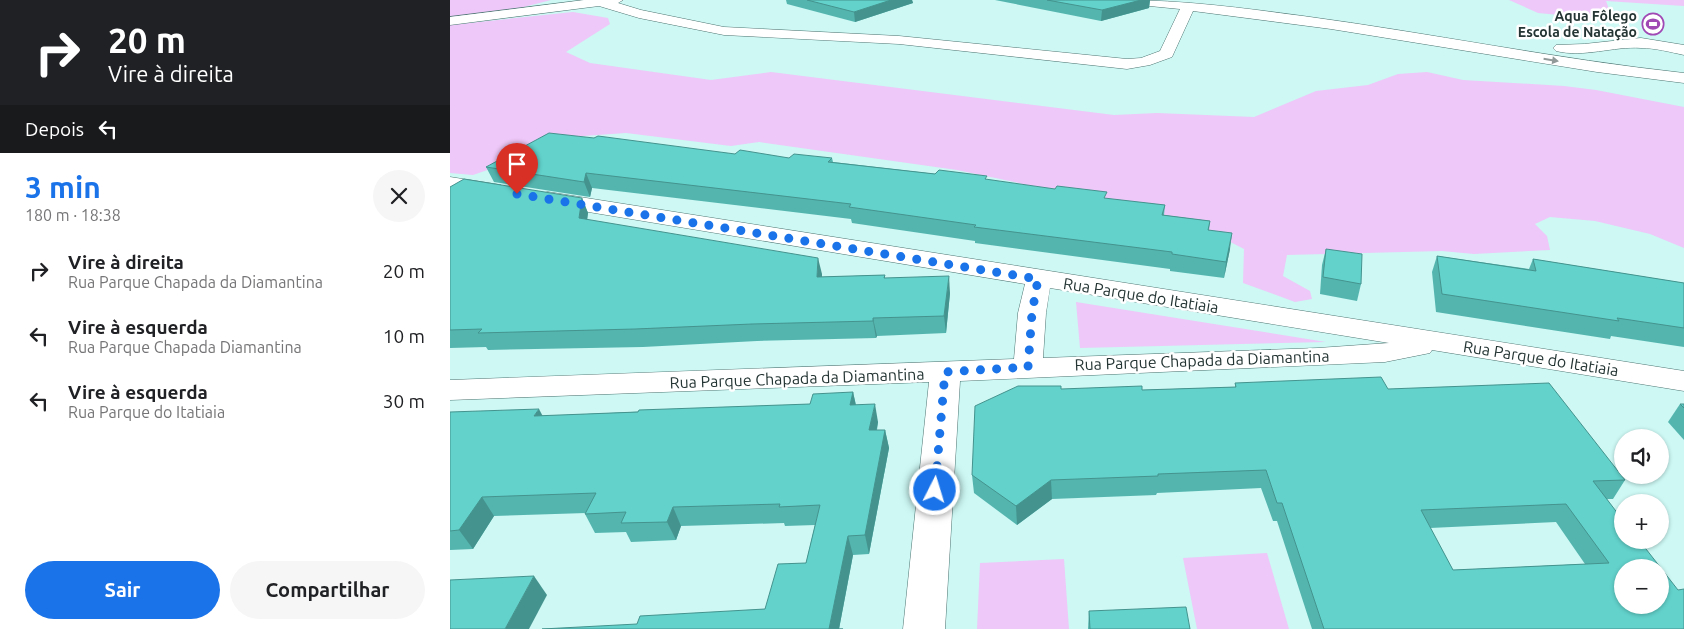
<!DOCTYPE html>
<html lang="pt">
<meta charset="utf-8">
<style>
body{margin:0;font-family:Ubuntu,sans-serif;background:#f6f6f6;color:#202124;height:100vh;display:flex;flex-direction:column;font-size:19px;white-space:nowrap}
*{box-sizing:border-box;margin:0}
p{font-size:16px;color:#757577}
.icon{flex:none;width:28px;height:28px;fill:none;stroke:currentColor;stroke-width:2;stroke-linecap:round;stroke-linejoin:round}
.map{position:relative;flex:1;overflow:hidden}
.details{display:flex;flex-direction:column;background:#fff;width:450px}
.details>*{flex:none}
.banner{background:#202124;color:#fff;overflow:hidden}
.buttons{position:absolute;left:1164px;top:429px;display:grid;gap:10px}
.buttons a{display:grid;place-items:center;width:55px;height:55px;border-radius:50%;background:#fff;box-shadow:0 1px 4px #0004;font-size:25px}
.pin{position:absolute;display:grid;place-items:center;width:42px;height:42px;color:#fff;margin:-51px -21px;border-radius:50% 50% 50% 0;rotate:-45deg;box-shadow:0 0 5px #0007}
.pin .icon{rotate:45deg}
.me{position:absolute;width:55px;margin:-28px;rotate:5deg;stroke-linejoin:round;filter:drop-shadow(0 0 4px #0008)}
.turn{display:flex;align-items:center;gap:18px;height:105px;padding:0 25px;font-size:22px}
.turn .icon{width:65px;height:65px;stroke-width:2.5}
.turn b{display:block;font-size:35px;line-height:42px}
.then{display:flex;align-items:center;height:48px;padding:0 25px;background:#0003;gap:10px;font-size:19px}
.round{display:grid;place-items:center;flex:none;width:52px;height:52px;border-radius:26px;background:#f6f6f6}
.head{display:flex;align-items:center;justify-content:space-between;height:85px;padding:0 25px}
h1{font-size:30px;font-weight:700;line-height:38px;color:#1a73e8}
.action{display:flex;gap:10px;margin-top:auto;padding:10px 25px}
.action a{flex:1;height:58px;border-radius:30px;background:#1a73e8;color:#fff;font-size:20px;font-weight:700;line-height:58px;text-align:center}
.action a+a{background:#f6f6f6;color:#202124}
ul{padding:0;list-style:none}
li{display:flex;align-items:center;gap:15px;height:65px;padding:0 25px}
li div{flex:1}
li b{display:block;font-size:19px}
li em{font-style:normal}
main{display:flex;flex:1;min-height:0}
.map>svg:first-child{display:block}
.green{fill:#eec8f8}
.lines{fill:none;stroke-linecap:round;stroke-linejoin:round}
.street-casing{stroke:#4e7572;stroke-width:1}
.street{fill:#fff;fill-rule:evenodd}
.wall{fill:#54b5af;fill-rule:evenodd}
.shaded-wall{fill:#45938e}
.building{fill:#62d2cb;stroke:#45938e;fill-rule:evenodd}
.oneway{fill:#929a99}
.route{stroke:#1a73e8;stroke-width:9;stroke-dasharray:0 16.2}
.labels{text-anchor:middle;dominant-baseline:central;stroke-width:5;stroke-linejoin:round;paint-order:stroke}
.far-poi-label{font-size:14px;font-weight:bold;fill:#243533;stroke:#fff;text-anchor:end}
.street-label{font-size:16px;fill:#243533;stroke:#fff}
</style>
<main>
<section class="details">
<div class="banner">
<div class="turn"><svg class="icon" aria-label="right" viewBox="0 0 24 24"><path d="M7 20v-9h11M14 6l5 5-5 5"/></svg><div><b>20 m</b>Vire à direita</div></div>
<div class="then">Depois<svg class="icon" aria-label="left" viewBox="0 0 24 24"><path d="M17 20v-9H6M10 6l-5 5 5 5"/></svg></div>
</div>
<div class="head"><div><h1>3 min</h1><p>180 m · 18:38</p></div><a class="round"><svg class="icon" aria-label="close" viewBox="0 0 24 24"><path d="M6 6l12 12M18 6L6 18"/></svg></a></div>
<ul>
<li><svg class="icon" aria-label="right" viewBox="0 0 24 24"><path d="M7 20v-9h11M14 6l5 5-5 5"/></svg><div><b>Vire à direita</b><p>Rua Parque Chapada da Diamantina</p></div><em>20 m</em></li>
<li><svg class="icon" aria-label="left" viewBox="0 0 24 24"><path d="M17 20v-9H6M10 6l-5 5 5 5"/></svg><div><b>Vire à esquerda</b><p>Rua Parque Chapada Diamantina</p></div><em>10 m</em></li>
<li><svg class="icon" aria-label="left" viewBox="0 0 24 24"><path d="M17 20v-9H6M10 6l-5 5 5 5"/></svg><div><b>Vire à esquerda</b><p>Rua Parque do Itatiaia</p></div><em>30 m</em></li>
</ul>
<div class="action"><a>Sair</a><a>Compartilhar</a></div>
</section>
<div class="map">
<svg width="1234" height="629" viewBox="0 0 1234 629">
<rect width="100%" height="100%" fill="#cdf8f4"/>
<g class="green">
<polygon points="0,0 101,0 70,8 0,17"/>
<polygon points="1059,0 1234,0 1234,6 1156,1 1163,20 1088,13"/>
<polygon points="123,12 158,18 160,24 116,52 140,63 261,80 321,72 664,115 707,113 804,117 866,91 918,85 948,74 977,72 1013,80 1114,86 1146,90 1234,107 1234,248 1200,234 1145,221 1100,217 1085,224 1097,236 1100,250 1024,254 992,251 837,255 833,276 860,291 862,299 845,302 793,283 794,249 755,229 607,198 569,183 507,170 309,142 281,146 176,133 119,137 64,161 23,175 0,173 0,25"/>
<polygon points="626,302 876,342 630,348"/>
<polygon points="817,553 839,629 747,629 733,558"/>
<polygon points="614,559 619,629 527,629 530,563"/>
</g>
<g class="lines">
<g class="street-casing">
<g id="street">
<path d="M 134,0 L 173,0 L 168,3 L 191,10 L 274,27 L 449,36 L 677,59 L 691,58 L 710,51 L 730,9 L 679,4 L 672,0 C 733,0 793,8 853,16 C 980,33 1106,59 1234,73 L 1234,83 L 1147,72 L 881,29 L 743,11 L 722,57 L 700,65 L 677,69 L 449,44 L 274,35 L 189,18 L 149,6 L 0,25 L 0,17 Z"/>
<path d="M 1191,38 L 1234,45 L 1234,55 C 1220,52 1205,48 1191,48 C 1163,46 1134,58 1106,51 L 1103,48 L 1106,45 L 1134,44 Z"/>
<polygon points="0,177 51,185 54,190 51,195 43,197 0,189"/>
<path d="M 98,192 L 1234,371 L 1234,391 L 982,350 L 980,353 L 935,362 L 510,381 L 495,629 L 453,629 L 479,382 L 0,400 L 0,380 L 564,359 L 568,313 L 575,284 L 90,204 L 87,199 L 90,194 ZM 600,288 L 939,343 L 868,348 L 593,358 L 596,313 Z"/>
</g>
</g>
<use href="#street" class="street"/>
</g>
<g class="wall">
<polygon points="336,0 462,0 463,3 405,22 337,4"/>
<polygon points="545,0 700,0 699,8 651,21"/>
<polygon points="285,154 339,158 382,158 383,162 538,180 656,199 715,205 714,215 760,221 759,230 780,249 774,278 720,271 720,269 525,243 525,241 402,223 401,219 142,188 140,197 44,182 36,167"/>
<polygon points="0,187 132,198 138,213 137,220 372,274 372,277 435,275 435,278 500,293 496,333 427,336 426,338 307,341 193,347 38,350 36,347 0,348"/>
<polygon points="876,249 911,284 907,301 870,294 872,265"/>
<polygon points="987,256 1079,269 1083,259 1234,283 1234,347 1161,336 1160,339 986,312 982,272"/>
<path d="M 785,383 L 938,389 L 1175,480 L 1163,499 L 1157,499 L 1234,629 L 862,629 L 827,521 L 823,521 L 811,488 L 707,493 L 706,495 L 602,499 L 567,525 L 524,493 L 522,475 L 611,389 L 692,390 L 785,387 ZM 1106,522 L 1135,564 L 1003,570 L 980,528 Z"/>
<polygon points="403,392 406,405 428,422 427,430 435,430 439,448 419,554 403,555 389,629 187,624 315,609 356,563 365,525 335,526 334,523 231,526 226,540 181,542 176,532 145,533 135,514 136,513 44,516 23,549 0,550 0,412 92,416 360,404"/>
<polygon points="1230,404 1234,404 1234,440 1218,422"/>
<polygon points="639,611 740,629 638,629"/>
</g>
<g class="shaded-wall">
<polygon points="441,0 462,0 463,3 405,22 404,12"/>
<polygon points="691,0 700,0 699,8 651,21 652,10"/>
<polygon points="136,173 142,188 140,197 134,182"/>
<polygon points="132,198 138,213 135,234 129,218"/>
<polygon points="782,233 780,249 774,278 776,262"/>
<polygon points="368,258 372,274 371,293 367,277"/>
<polygon points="499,276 500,293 496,333 494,316"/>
<polygon points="423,318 427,336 426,338 423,321"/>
<polygon points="403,392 407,411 400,405"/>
<polygon points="425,404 428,422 423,448 419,430"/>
<polygon points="89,409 99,428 84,416"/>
<polygon points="435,430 439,448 419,554 415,535"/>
<polygon points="601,480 602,499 567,525 566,506"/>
<polygon points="32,497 44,516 23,549 9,530"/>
<polygon points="223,507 231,526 226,540 217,522"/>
<polygon points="398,536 403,555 389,629 379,629"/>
<polygon points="84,576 97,595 79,629 55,629"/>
</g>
<g class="building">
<polygon points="357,0 441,0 404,12"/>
<polygon points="597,0 691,0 652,10"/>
<polygon points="99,133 144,138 148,136 285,154 290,150 339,158 344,154 382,158 378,162 485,174 489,170 537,176 535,179 605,189 607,186 657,192 654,198 715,205 712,215 760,221 758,230 782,233 776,262 722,254 722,252 524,227 526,225 399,207 401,204 136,173 134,182 36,167"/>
<polygon points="14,179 132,198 129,218 368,258 367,277 435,275 434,278 499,276 494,316 423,318 423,321 302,324 185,329 28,333 32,329 0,330 0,187"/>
<polygon points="876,249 912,254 911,284 873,277"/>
<polygon points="987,256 1086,271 1083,259 1234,283 1234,328 1167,318 1169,321 992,294"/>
<path d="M 931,377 L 938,389 L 1099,383 L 1175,480 L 1143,481 L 1172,519 L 1172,540 L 1189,540 L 1228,590 L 1234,589 L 1234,629 L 874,629 L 832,503 L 827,503 L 816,470 L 708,474 L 708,476 L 601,480 L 566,506 L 522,475 L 525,406 L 568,386 L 611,386 L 611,389 L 692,386 L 692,390 L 786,387 L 785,383 ZM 1116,504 L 1159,563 L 1003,570 L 971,510 ZM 1172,568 L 1210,568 L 1210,605 L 1172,605 Z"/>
<polygon points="403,392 400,405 425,404 419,430 435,430 415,535 398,536 379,629 393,629 92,629 187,624 190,616 315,609 328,564 356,563 370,505 329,507 330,504 223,507 217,522 171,523 176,512 135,514 146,493 32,497 9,530 0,531 0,412 89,409 84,416 188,412 189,410 360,404 363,394"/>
<polygon points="1230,404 1234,404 1234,408"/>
<polygon points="84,576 55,629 0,629 0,580"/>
<polygon points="736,607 740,629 640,629 639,611"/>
</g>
<defs><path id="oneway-solid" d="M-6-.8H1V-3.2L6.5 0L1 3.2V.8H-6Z" transform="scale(1.25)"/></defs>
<use class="oneway" href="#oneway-solid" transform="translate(1101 60) rotate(9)"/>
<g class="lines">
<polyline class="route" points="67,194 588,279 582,313 578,367 495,372 485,490"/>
</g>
<defs>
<g id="stadium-ring" transform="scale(1.125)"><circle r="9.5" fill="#fff" stroke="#a049b5" stroke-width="1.5"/><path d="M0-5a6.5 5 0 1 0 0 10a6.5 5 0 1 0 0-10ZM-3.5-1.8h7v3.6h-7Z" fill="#a049b5"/></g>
</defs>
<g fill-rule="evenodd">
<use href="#stadium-ring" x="1203" y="24"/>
</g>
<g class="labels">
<g class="far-poi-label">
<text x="1187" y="16">Aqua Fôlego<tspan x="1187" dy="16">Escola de Natação</tspan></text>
</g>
<g class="street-label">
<text transform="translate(691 295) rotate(9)">Rua Parque do Itatiaia</text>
<text transform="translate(1091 358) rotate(9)">Rua Parque do Itatiaia</text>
<text transform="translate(752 360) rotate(-2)">Rua Parque Chapada da Diamantina</text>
<text transform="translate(347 378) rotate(-2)">Rua Parque Chapada da Diamantina</text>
</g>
</g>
</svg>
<div class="buttons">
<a><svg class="icon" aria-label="sound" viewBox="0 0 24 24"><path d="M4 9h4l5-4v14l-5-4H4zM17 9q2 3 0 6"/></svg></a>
<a>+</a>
<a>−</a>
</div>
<div class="pin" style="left:67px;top:194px;background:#d93025"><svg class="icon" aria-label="arrive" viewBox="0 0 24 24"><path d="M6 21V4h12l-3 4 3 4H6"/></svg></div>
<svg class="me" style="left:485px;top:490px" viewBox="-20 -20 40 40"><circle r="17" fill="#1a73e8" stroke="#fff" stroke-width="3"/><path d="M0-11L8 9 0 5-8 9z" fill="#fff"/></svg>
</div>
</main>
